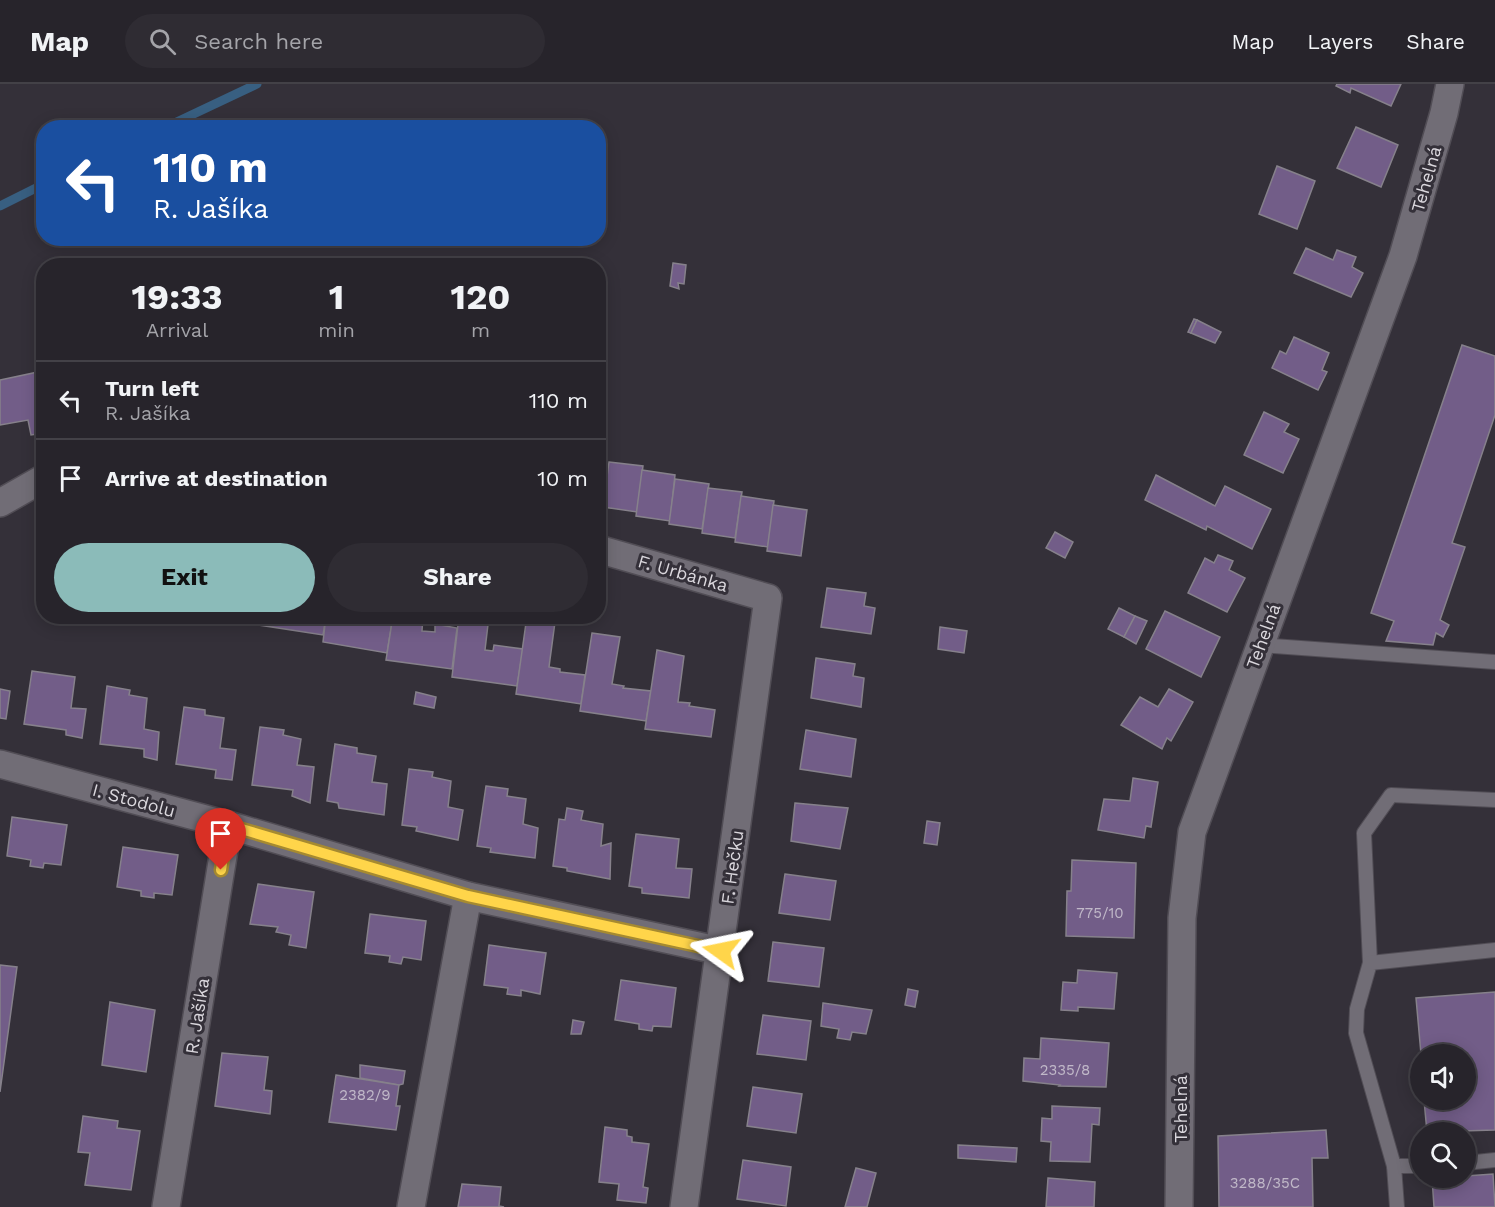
<!DOCTYPE html>
<meta charset="utf-8">
<style>
body{margin:0;font-family:"Work Sans",sans-serif;background:#2f2c33;color:#f1f3f6;height:100vh;display:flex;flex-direction:column;font-size:22px;white-space:nowrap}
*{box-sizing:border-box;margin:0}
p{font-size:20px;color:#a4a4a9}
.icon{flex:none;width:33px;height:33px;fill:none;stroke:currentColor;stroke-width:2;stroke-linecap:round;stroke-linejoin:round}
.map{position:relative;flex:1;overflow:hidden}
.panel{position:absolute;left:36px;top:174px;width:570px;height:366px;display:flex;flex-direction:column;background:#27242b;border-radius:24px;box-shadow:0 3px 15px #0003,0 0 0 2px #434147}
.panel>*{flex:none}
.hud{position:absolute;left:36px;top:36px;width:570px;height:126px;border-radius:24px;box-shadow:0 3px 15px #0003,0 0 0 2px #434147;background:#1a4fa0;color:#fff;overflow:hidden}
.buttons{position:absolute;left:1410px;top:960px;display:grid;gap:12px}
.buttons a{display:grid;place-items:center;width:66px;height:66px;border-radius:50%;background:#27242b;box-shadow:0 3px 15px #0003,0 0 0 2px #434147;font-size:30px}
.pin{position:absolute;display:grid;place-items:center;width:51px;height:51px;color:#fff;margin:-62px -26px;border-radius:50% 50% 50% 0;rotate:-45deg;box-shadow:0 0 6px #0007}
.pin .icon{rotate:45deg}
.me{position:absolute;width:66px;margin:-33px;rotate:282deg;stroke-linejoin:round;filter:drop-shadow(0 0 4px #0008)}
.turn{display:flex;align-items:center;gap:21px;height:126px;padding:0 18px;font-size:27px}
.turn .icon{width:78px;height:78px;stroke-width:2.5}
.turn b{display:block;font-size:42px;line-height:51px}
.eta{display:flex;justify-content:space-evenly;align-items:center;height:102px;text-align:center}
.eta b{font-size:36px;font-weight:700;line-height:42px}
.action{display:flex;gap:12px;margin-top:auto;padding:12px 18px}
.action a{flex:1;height:69px;border-radius:36px;background:#8bbbb9;color:#111;font-size:24px;font-weight:700;line-height:69px;text-align:center}
.action a+a{background:#2f2c33;color:#f1f3f6}
ul{padding:0;list-style:none}
li{display:flex;align-items:center;gap:18px;height:78px;padding:0 18px;border-top:2px solid #434147}
li div{flex:1}
li b{display:block;font-size:22px}
li em{font-style:normal}
header{display:flex;align-items:center;gap:36px;box-sizing:border-box;height:84px;padding:0 30px;background:#27242b;border-bottom:2px solid #434147}
header strong{font-size:28px}
nav{display:flex;gap:33px;margin-inline-start:auto;font-size:21px}
.search{width:420px;height:54px;background:#2f2c33;display:flex;align-items:center;gap:15px;box-sizing:border-box;padding:0 21px;border-radius:33px;color:#a4a4a9;font-size:22px}
.map>svg:first-child{display:block}
.lines{fill:none;stroke-linecap:round;stroke-linejoin:round}
.stream{stroke:#385f81;stroke-width:9}
.building{fill:#725d88;stroke:#86818b;stroke-width:1.5}
.service-casing{stroke:#514d55;stroke-width:16}
.minor-casing{stroke:#514d55;stroke-width:30}
.service{stroke:#716d76;stroke-width:14}
.minor{stroke:#716d76;stroke-width:27}
.route-casing{stroke:#a68a30;stroke-width:15}
.route{stroke:#ffd54a;stroke-width:10}
.labels{text-anchor:middle;dominant-baseline:central;stroke-width:6;stroke-linejoin:round;paint-order:stroke}
.number-label{font-size:15px;fill:#c0b8c8}
.street-label{font-size:18px;fill:#dad7dd;stroke:#343039}
</style>
<header>
<strong>Map</strong>
<div class="search"><svg class="icon" aria-label="search" viewBox="0 0 24 24"><circle cx="10" cy="10" r="6"/><path d="M15 15l6 6"/></svg>Search here</div>
<nav><a>Map</a><a>Layers</a><a>Share</a></nav>
</header>
<div class="map">
<svg width="1495" height="1123" viewBox="0 0 1495 1123">
<rect width="100%" height="100%" fill="#343039"/>
<g class="lines">
<g class="stream">
<polyline points="164,44 257,0"/>
<polyline points="0,122 44,100"/>
</g>
</g>
<g class="building">
<polygon points="1337,0 1401,0 1391,22 1351,4 1350,9 1336,2"/>
<polygon points="1356,43 1398,61 1381,103 1337,84"/>
<polygon points="1277,82 1315,97 1297,145 1259,130"/>
<polygon points="1306,164 1333,176 1337,166 1356,173 1352,183 1363,189 1351,213 1294,189"/>
<polygon points="673,179 686,181 684,200 678,199 679,205 670,202"/>
<polygon points="44,227 44,254 43,254 37,228"/>
<polygon points="1194,235 1197,236 1191,249 1188,248"/>
<polygon points="1197,236 1221,248 1215,259 1191,249"/>
<polygon points="1294,253 1329,269 1322,286 1327,288 1318,306 1272,284 1280,267 1286,270"/>
<polygon points="1462,261 1495,272 1495,331 1452,459 1465,463 1440,536 1449,541 1443,553 1436,549 1433,561 1386,557 1394,537 1371,529"/>
<polygon points="38,288 44,315 44,349 31,351 28,336 0,341 0,296"/>
<polygon points="1264,328 1289,340 1284,348 1299,355 1283,389 1244,371"/>
<polygon points="609,378 643,382 637,428 603,423"/>
<polygon points="642,386 675,391 670,437 636,432"/>
<polygon points="598,388 607,389 603,423 598,422"/>
<polygon points="1156,391 1215,422 1225,402 1271,425 1252,465 1207,442 1206,446 1145,416"/>
<polygon points="675,395 709,400 702,445 669,440"/>
<polygon points="708,404 742,408 735,454 702,449"/>
<polygon points="741,412 774,417 768,463 735,458"/>
<polygon points="773,421 807,426 801,472 767,467"/>
<polygon points="1055,448 1073,458 1065,474 1046,464"/>
<polygon points="1218,471 1233,477 1229,486 1245,494 1227,528 1188,509 1205,474 1214,479"/>
<polygon points="827,504 866,509 864,522 875,524 871,550 821,543"/>
<polygon points="1119,524 1135,532 1124,553 1108,545"/>
<polygon points="1165,527 1220,553 1201,593 1146,565"/>
<polygon points="326,532 393,532 387,569 323,558"/>
<polygon points="326,532 323,551 259,541 259,532"/>
<polygon points="393,532 423,532 422,547 435,548 435,540 457,544 452,585 386,576"/>
<polygon points="459,532 489,532 485,566 493,567 494,561 523,565 517,602 452,593"/>
<polygon points="527,532 555,538 549,583 560,585 560,588 585,591 581,620 516,610"/>
<polygon points="1135,532 1147,537 1136,560 1124,553"/>
<polygon points="940,543 967,547 964,569 938,565"/>
<polygon points="592,549 620,553 612,600 624,602 623,604 651,607 646,637 580,627"/>
<polygon points="657,566 684,572 678,618 690,619 689,622 715,626 711,653 645,645"/>
<polygon points="816,574 855,580 853,592 864,594 861,623 811,614"/>
<polygon points="32,587 75,593 71,624 86,625 82,654 66,651 66,646 24,640"/>
<polygon points="107,602 130,606 129,611 147,614 144,645 159,648 157,676 144,673 144,665 100,660"/>
<polygon points="0,605 10,607 6,635 0,634"/>
<polygon points="1169,605 1193,618 1171,657 1167,654 1162,665 1121,641 1140,613 1158,623"/>
<polygon points="416,608 436,613 434,624 414,620"/>
<polygon points="184,623 205,626 205,631 224,634 220,664 236,666 232,696 215,694 216,686 176,680"/>
<polygon points="260,643 284,646 283,651 301,655 297,681 314,683 310,719 292,712 293,706 252,701"/>
<polygon points="806,646 856,655 851,693 800,685"/>
<polygon points="335,660 357,664 357,669 376,672 372,698 387,700 384,731 339,724 338,719 327,717"/>
<polygon points="409,685 433,688 432,693 451,697 448,723 463,726 458,756 416,747 417,743 402,741"/>
<polygon points="1133,694 1158,698 1151,743 1146,742 1144,754 1098,746 1104,715 1130,717"/>
<polygon points="486,702 508,705 507,712 526,715 523,740 538,744 535,774 490,768 491,764 477,762"/>
<polygon points="795,719 848,724 840,765 791,757"/>
<polygon points="567,724 583,727 581,736 603,740 601,762 611,759 610,795 567,787 567,784 553,782 559,735 565,736"/>
<polygon points="12,733 67,741 61,781 44,779 43,784 30,782 31,776 7,772"/>
<polygon points="927,737 940,739 937,761 924,759"/>
<polygon points="636,750 679,755 676,784 692,785 689,814 642,809 642,804 629,802"/>
<polygon points="123,763 178,771 172,811 154,809 154,814 141,812 141,807 117,803"/>
<polygon points="1072,776 1136,779 1134,854 1066,852 1067,807 1071,807"/>
<polygon points="785,790 836,797 830,836 779,829"/>
<polygon points="258,800 314,808 306,864 289,861 291,851 276,848 278,843 250,840"/>
<polygon points="370,830 426,837 421,876 403,873 401,880 389,878 390,872 365,869"/>
<polygon points="773,858 824,864 819,903 768,897"/>
<polygon points="489,861 546,869 540,910 521,906 521,912 507,910 508,904 484,901"/>
<polygon points="0,881 17,883 0,1008"/>
<polygon points="1078,886 1117,889 1114,925 1078,923 1078,927 1061,926 1063,898 1077,899"/>
<polygon points="621,896 676,904 671,943 653,942 652,947 639,945 639,940 615,936"/>
<polygon points="908,905 918,907 915,923 905,921"/>
<polygon points="1495,908 1495,1046 1427,1048 1424,1016 1466,1016 1466,970 1421,970 1416,914"/>
<polygon points="110,918 155,926 146,988 102,981"/>
<polygon points="823,919 872,926 866,950 852,948 850,956 837,954 839,945 821,942"/>
<polygon points="763,931 811,937 806,976 757,970"/>
<polygon points="573,936 584,938 581,950 571,950"/>
<polygon points="1041,954 1109,959 1106,1003 1059,1002 1060,1001 1023,997 1024,974 1040,975"/>
<polygon points="222,969 268,973 264,1006 272,1007 270,1030 215,1022"/>
<polygon points="360,981 405,987 403,1000 399,1001 360,994"/>
<polygon points="336,991 399,1001 396,1022 400,1022 396,1046 329,1038"/>
<polygon points="753,1003 802,1010 796,1049 747,1042"/>
<polygon points="1052,1022 1100,1024 1099,1041 1092,1040 1090,1078 1050,1077 1051,1058 1041,1057 1042,1034 1052,1035"/>
<polygon points="83,1032 118,1037 117,1044 140,1047 131,1106 85,1101 90,1069 78,1068"/>
<polygon points="605,1043 627,1046 627,1052 632,1053 632,1058 649,1060 643,1103 648,1104 646,1119 617,1116 619,1100 599,1098"/>
<polygon points="1326,1046 1328,1074 1312,1074 1313,1123 1219,1123 1218,1052"/>
<polygon points="958,1061 1017,1064 1016,1078 958,1074"/>
<polygon points="743,1076 791,1083 786,1122 737,1115"/>
<polygon points="856,1084 876,1089 867,1123 845,1123"/>
<polygon points="1493,1090 1495,1123 1434,1123 1432,1094 1466,1094 1466,1092"/>
<polygon points="1048,1094 1095,1098 1094,1123 1046,1123"/>
<polygon points="462,1100 501,1103 499,1122 504,1123 458,1123"/>
</g>
<g class="lines">
<g class="service-casing">
<g id="service">
<polyline points="1259,561 1495,578"/>
<polyline points="1370,879 1364,749 1391,711 1495,716"/>
<polyline points="1466,1079 1495,1076"/>
<polyline points="1394,1082 1420,1082"/>
<polyline points="1397,1123 1394,1082 1356,949 1357,925 1370,879 1495,866"/>
</g>
</g>
<g class="minor-casing">
<g id="minor">
<polyline points="0,419 44,394"/>
<polyline points="598,465 768,514 684,1123"/>
<polyline points="0,680 228,741 468,812 721,867"/>
<polyline points="166,1123 228,741"/>
<polyline points="411,1123 468,812"/>
<polyline points="1179,1123 1182,834 1192,748 1403,172 1444,29 1450,0"/>
</g>
</g>
<use href="#service" class="service"/>
<use href="#minor" class="minor"/>
</g>
<g class="lines">
<g class="route-casing">
<polyline id="route" points="221,786 228,741 468,812 721,867"/>
</g>
<use href="#route" class="route"/>
</g>
<g class="labels">
<g class="number-label">
<text x="1100" y="829">775/10</text>
<text x="1065" y="986">2335/8</text>
<text x="365" y="1011">2382/9</text>
<text x="1265" y="1099">3288/35C</text>
</g>
<g class="street-label">
<text transform="translate(1426 95) rotate(-74)">Tehelná</text>
<text transform="translate(683 489) rotate(16)">F. Urbánka</text>
<text transform="translate(1263 552) rotate(-70)">Tehelná</text>
<text transform="translate(134 716) rotate(15)">I. Stodolu</text>
<text transform="translate(732 783) rotate(-82)">F. Hečku</text>
<text transform="translate(197 932) rotate(-81)">R. Jašíka</text>
<text transform="translate(1180 1025) rotate(-90)">Tehelná</text>
</g>
</g>
</svg>
<div class="buttons">
<a><svg class="icon" aria-label="sound" viewBox="0 0 24 24"><path d="M4 9h4l5-4v14l-5-4H4zM17 9q2 3 0 6"/></svg></a>
<a><svg class="icon" aria-label="search" viewBox="0 0 24 24"><circle cx="10" cy="10" r="6"/><path d="M15 15l6 6"/></svg></a>
</div>
<div class="pin" style="left:221px;top:786px;background:#d93025"><svg class="icon" aria-label="arrive" viewBox="0 0 24 24"><path d="M6 21V4h12l-3 4 3 4H6"/></svg></div>
<svg class="me" style="left:721px;top:867px" viewBox="-20 -20 40 40"><path d="M0-17L14 15 0 8-14 15z" fill="#ffd54a" stroke="#fff" stroke-width="4"/></svg>
<div class="hud">
<div class="turn"><svg class="icon" aria-label="left" viewBox="0 0 24 24"><path d="M17 20v-9H6M10 6l-5 5 5 5"/></svg><div><b>110 m</b>R. Jašíka</div></div>
</div>
<section class="panel">
<div class="eta">
<div><b>19:33</b><p>Arrival</p></div>
<div><b>1</b><p>min</p></div>
<div><b>120</b><p>m</p></div>
</div>
<ul>
<li><svg class="icon" aria-label="left" viewBox="0 0 24 24"><path d="M17 20v-9H6M10 6l-5 5 5 5"/></svg><div><b>Turn left</b><p>R. Jašíka</p></div><em>110 m</em></li>
<li><svg class="icon" aria-label="arrive" viewBox="0 0 24 24"><path d="M6 21V4h12l-3 4 3 4H6"/></svg><div><b>Arrive at destination</b></div><em>10 m</em></li>
</ul>
<div class="action"><a>Exit</a><a>Share</a></div>
</section>
</div>
